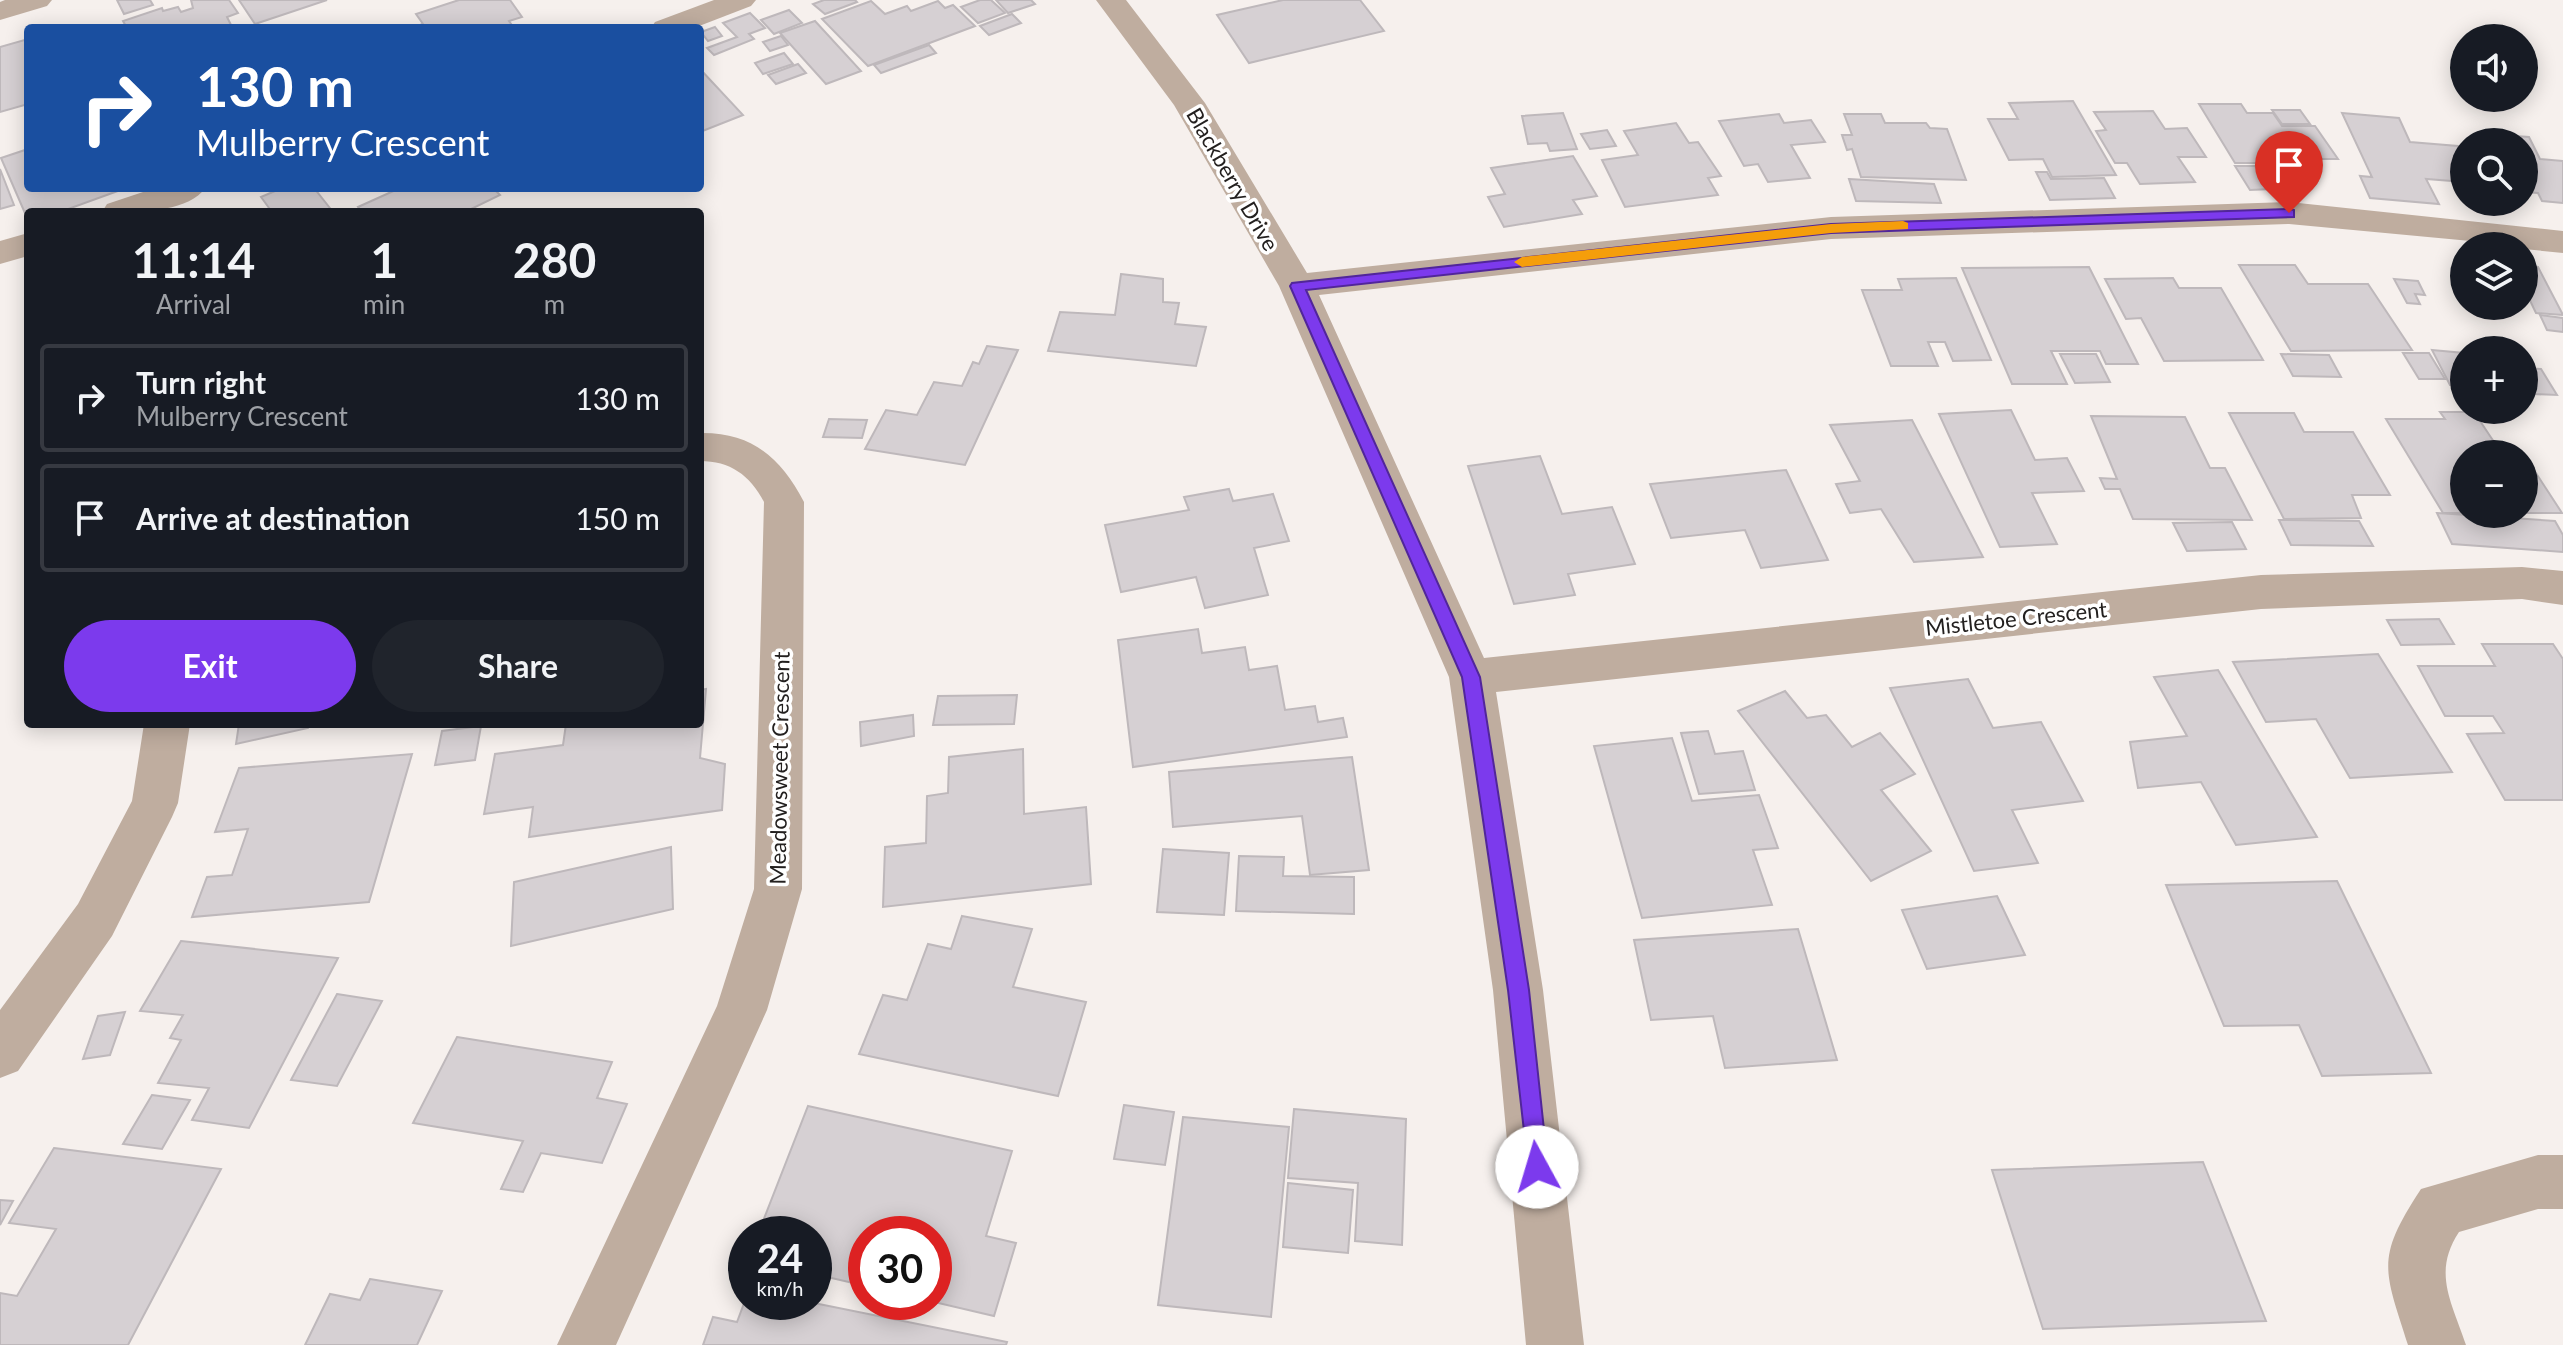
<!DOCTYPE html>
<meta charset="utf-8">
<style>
body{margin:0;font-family:Lato,sans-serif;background:#20242c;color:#f1f3f6;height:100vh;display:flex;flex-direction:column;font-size:30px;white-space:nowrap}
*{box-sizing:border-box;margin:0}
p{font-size:26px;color:#9ea1a6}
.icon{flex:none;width:44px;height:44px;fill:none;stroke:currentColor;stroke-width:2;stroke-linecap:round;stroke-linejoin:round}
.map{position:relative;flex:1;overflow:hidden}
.drawer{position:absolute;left:24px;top:208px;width:680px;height:520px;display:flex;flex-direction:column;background:#171b24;border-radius:8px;box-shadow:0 4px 20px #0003}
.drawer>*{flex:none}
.banner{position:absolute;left:24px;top:24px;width:680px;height:168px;border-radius:8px;box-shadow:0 4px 20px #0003;background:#1a4fa0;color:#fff;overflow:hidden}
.controls{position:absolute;left:2450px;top:24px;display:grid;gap:16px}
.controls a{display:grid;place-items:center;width:88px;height:88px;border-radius:50%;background:#171b24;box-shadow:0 4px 20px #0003;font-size:40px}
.speed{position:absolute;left:728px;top:1216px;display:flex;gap:16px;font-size:40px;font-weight:700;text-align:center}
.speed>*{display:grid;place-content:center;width:104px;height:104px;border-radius:50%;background:#171b24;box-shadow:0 4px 20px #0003;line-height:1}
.speed small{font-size:20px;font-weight:400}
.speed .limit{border:12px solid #d22;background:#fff;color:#111}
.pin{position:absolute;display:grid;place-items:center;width:68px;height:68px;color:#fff;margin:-82px -34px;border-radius:50% 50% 50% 0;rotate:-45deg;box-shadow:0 0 8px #0007}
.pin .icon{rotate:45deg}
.me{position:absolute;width:88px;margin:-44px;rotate:354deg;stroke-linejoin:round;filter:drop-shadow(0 0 6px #0008)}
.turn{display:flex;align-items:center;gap:28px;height:168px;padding:0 40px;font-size:36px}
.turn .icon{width:104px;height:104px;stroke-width:2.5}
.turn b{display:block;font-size:56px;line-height:68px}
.eta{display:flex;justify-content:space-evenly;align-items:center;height:136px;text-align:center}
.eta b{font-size:48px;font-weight:700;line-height:56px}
.primary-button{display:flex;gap:16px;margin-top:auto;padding:16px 40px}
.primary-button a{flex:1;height:92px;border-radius:48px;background:#7c3aed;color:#fff;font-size:32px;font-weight:700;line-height:92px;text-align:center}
.primary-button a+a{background:#20242c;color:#f1f3f6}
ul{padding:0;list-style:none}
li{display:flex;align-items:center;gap:24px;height:108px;margin:0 16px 12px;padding:0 24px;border:4px solid #363941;border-radius:8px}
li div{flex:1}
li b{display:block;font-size:30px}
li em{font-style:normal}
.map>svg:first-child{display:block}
.building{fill:#d6d0d3;stroke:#beb8bb;stroke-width:2}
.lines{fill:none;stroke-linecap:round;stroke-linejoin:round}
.minor{fill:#bfad9f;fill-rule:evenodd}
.route{fill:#7c3aed;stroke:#51269a;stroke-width:2}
.slow{fill:#f59e0b}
.labels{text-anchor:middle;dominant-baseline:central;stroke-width:7;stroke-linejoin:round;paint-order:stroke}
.street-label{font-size:22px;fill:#23201f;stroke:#fff}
</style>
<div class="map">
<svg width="2563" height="1345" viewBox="0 0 2563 1345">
<rect width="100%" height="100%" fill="#f6f0ed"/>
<g class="building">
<polygon points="117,0 150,0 153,5 124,14"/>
<polygon points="229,0 238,13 227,17 231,25 221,28 127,28 123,21 162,8 163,11 178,7 181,12 193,8 191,0"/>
<polygon points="239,0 327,0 255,24"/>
<polygon points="459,0 510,0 522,17 509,21 514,28 411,28 423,24 416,14"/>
<polygon points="824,0 855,0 857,2 825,14 813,4"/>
<polygon points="980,0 991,0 1005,13 978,23 961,7"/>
<polygon points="996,0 1031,0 1035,4 1008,13"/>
<polygon points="1283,0 1360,0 1384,31 1249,63 1217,15"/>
<polygon points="871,1 885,14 907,6 911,11 938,1 945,8 953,5 975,26 868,66 822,19"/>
<polygon points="789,10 802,23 774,34 761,20"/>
<polygon points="750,13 765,28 749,34 754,39 714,55 707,48 737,37 723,23"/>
<polygon points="1012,14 1021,23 989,35 980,26"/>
<polygon points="815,21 861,71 826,84 780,33"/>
<polygon points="715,27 722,36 708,41 701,32"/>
<polygon points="781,36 788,45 770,51 763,42"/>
<polygon points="28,39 28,104 0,112 0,47"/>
<polygon points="929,45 936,53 881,73 874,65"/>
<polygon points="784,53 793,64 763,74 755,63"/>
<polygon points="798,64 806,73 776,84 768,75"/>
<polygon points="700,69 743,115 700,132"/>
<polygon points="2073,101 2116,175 2052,177 2043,159 2009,160 1988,119 2018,119 2009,103"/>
<polygon points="2199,104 2241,104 2247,113 2273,113 2282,126 2315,126 2338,159 2303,159 2317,181 2269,181 2258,163 2235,163"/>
<polygon points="2272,110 2300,110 2310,124 2282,124"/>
<polygon points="2153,111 2165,129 2187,128 2206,157 2178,157 2195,182 2140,184 2127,163 2115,163 2096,131 2106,130 2094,112"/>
<polygon points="1563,113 1577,149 1550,151 1547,143 1528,144 1522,116"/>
<polygon points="2342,113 2399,118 2410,142 2458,146 2464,157 2464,182 2426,179 2439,204 2370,198 2360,176 2372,177"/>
<polygon points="1779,114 1784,123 1811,120 1825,142 1791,145 1810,178 1768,182 1758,164 1744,166 1719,121"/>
<polygon points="1844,114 1881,114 1885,123 1926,123 1930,128 1947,129 1966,180 1861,177 1852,149 1847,150 1842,135 1852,135"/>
<polygon points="1676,123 1689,143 1698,142 1721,176 1708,178 1718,195 1625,207 1602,160 1638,155 1624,131"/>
<polygon points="1607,130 1616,146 1590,149 1581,134"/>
<polygon points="2486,134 2529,137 2540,159 2563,161 2563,203 2542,201 2538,193 2524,192 2524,142 2490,142"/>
<polygon points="28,149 28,188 126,188 60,212 28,212 28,220 1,158"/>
<polygon points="1573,156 1597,196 1573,200 1582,214 1504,227 1488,197 1505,194 1491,168"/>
<polygon points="2235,166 2255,166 2271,189 2250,190"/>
<polygon points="0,169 14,205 0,209"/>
<polygon points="2036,172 2047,172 2051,179 2104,178 2115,198 2050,200"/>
<polygon points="1849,179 1934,184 1941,203 1856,201"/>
<polygon points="282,188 314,188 333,212 272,212 261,197"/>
<polygon points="400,188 493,188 500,195 465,212 362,212 358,207"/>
<polygon points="2239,265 2295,265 2308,284 2368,284 2412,350 2291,351"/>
<polygon points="2524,265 2538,267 2563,315 2536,313 2524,288"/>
<polygon points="2089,267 2138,364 2106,364 2100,351 2051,351 2067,384 2012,384 1962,268"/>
<polygon points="1121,274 1163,279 1163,302 1179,303 1175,324 1206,327 1196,366 1048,351 1060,312 1115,315"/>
<polygon points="1956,278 1991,360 1953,361 1945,342 1928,342 1938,366 1891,366 1862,290 1902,290 1898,279"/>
<polygon points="2173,278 2179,288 2221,288 2263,360 2164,361 2141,318 2126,319 2105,279"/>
<polygon points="2394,279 2418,281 2425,295 2415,294 2420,304 2407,303"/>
<polygon points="2540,315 2563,318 2563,332 2547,330"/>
<polygon points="987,346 1018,350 965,465 865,449 886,410 917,415 934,382 962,386 973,362 979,364"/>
<polygon points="2432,350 2464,353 2464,386 2450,385"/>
<polygon points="2403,353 2429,353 2445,379 2419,379"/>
<polygon points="2060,354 2096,354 2110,382 2075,383"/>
<polygon points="2281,354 2329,355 2341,377 2293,376"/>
<polygon points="2524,368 2541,369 2557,395 2533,394 2524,379"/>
<polygon points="2011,410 2035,460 2067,458 2084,491 2032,493 2057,544 2000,547 1939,414"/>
<polygon points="2440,412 2474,412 2502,454 2464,454 2464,513 2443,513 2386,419 2445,419"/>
<polygon points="2229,413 2294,413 2304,432 2353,432 2390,495 2352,495 2361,518 2284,519"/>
<polygon points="2091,416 2185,417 2210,468 2225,468 2252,520 2133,519 2120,489 2105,489 2100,478 2117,479"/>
<polygon points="829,419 867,420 862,438 823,437"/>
<polygon points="1912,420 1983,557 1914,562 1881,509 1850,513 1836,484 1860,481 1830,425"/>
<polygon points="1540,456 1562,514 1612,507 1635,564 1568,574 1575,595 1514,604 1468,466"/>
<polygon points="1786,470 1828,560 1761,568 1745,530 1671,538 1650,484"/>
<polygon points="2524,470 2534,470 2562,513 2524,513"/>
<polygon points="1229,489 1233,501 1273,494 1289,541 1254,548 1268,595 1205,608 1196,577 1121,592 1105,525 1189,510 1184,497"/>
<polygon points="2437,513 2555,521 2563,535 2563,552 2452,544"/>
<polygon points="2279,520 2359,521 2373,546 2291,545"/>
<polygon points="2232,522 2246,549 2187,551 2173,523"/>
<polygon points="2439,619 2454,644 2401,645 2387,620"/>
<polygon points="1198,629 1202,653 1245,647 1249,670 1277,666 1285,710 1315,706 1318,722 1343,718 1347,737 1133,767 1118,640"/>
<polygon points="2482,644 2553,644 2563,659 2563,800 2505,800 2467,734 2504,733 2493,716 2445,716 2418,666 2495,666"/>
<polygon points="2378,654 2452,772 2350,778 2316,719 2266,722 2233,662"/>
<polygon points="2218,670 2317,837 2236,845 2201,782 2138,788 2130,742 2187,736 2154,677"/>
<polygon points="1968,679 1993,728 2041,722 2083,801 2012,810 2038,863 1974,871 1890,688"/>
<polygon points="706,689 700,758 725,764 722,810 529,837 533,807 484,814 495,754 563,745 566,724 700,724 700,690"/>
<polygon points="1785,691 1807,718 1826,715 1852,747 1880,733 1915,774 1881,790 1931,851 1871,881 1738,711"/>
<polygon points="1017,695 1014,724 933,725 938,696"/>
<polygon points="913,715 914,736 861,746 860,722"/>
<polygon points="239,724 309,724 308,728 236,744"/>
<polygon points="481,726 475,760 435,765 442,731"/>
<polygon points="1708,731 1715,754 1743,751 1755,790 1699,794 1681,733"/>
<polygon points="1672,738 1692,801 1759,795 1778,848 1753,850 1772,905 1642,918 1594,746"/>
<polygon points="1023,749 1024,814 1086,807 1091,884 883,907 885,847 926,843 927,796 948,793 949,757"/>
<polygon points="412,754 369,902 192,917 207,877 232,875 248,829 215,832 239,768"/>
<polygon points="1352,757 1369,870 1310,875 1302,816 1173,827 1169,772"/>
<polygon points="671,847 673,909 511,946 514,882"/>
<polygon points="1163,849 1229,853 1224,915 1157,912"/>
<polygon points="1239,856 1284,857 1283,876 1354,877 1354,914 1236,911"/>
<polygon points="2337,881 2431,1073 2322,1076 2299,1025 2224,1026 2166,885"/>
<polygon points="1997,896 2025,955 1927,969 1902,910"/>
<polygon points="962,916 1032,929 1013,987 1086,1002 1058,1096 859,1054 883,995 907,1000 928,944 951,949"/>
<polygon points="1798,929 1837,1060 1725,1068 1713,1016 1651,1020 1634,940"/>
<polygon points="181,941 338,958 249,1128 192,1120 209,1088 158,1083 181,1040 170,1038 183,1015 140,1011"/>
<polygon points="337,994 382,1001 337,1086 291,1080"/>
<polygon points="125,1012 110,1055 83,1059 98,1016"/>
<polygon points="457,1037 612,1062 597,1098 627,1104 602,1163 541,1153 523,1192 501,1189 523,1141 413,1123"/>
<polygon points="152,1095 190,1100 162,1149 123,1144"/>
<polygon points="1124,1105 1174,1112 1165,1165 1114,1159"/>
<polygon points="808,1106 1012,1151 986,1236 1016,1243 994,1316 934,1302 934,1234 866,1234 866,1286 814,1274 814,1234 758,1234"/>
<polygon points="1294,1109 1406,1119 1402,1245 1355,1241 1358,1183 1288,1178"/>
<polygon points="1183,1117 1289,1127 1271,1317 1158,1305"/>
<polygon points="54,1148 221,1169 128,1345 0,1345 0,1293 17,1296 56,1229 9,1223"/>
<polygon points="2203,1162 2266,1321 2043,1329 1992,1170"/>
<polygon points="1288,1183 1353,1190 1348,1253 1283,1247"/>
<polygon points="0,1200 13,1201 0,1225"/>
<polygon points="370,1279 442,1291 417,1345 305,1345 330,1294 360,1300"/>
<polygon points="746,1298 746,1302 809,1302 1007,1342 1006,1345 703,1345 713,1317 737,1322"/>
</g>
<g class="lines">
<g class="minor">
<polygon points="5,0 52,0 47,6 0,20 0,2"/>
<polygon points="714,0 756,0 751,6 694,28 651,28 655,22"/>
<polygon points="1096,0 1126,0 1205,103 1307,273 1831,217 2289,202 2563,231 2563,253 2524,249 2524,246 2289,224 1831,239 1319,295 1484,658 2261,575 2522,567 2563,571 2563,605 2522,599 2261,609 1496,692 1543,990 1584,1345 1526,1345 1493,990 1449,677 1279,286 1174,105"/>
<path d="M 155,188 L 205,188 C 188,214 130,212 102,212 L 107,204 Z"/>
<polygon points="28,233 28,256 0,264 0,241"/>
<path d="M 700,433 C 752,432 781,458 804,502 L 802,889 L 767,1010 L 616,1345 L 557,1345 L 717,1006 L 754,889 L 764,502 C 750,475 730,461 700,461 Z"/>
<polygon points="144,724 190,724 178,803 172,817 112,936 18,1071 0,1078 0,1010 78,904 132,801"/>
<path d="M 2538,1155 L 2563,1155 L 2563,1209 L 2538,1209 L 2459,1232 C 2432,1273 2452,1302 2466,1345 L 2408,1345 C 2384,1269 2375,1259 2421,1189 Z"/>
</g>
</g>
<polygon class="route" points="2289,209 2294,210 2294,217 1831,233 1306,290 1480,677 1529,990 1548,1167 1545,1175 1537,1179 1529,1175 1508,990 1462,677 1290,286 1292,283 1831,224"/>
<polygon class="slow" points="1903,221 1908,223 1908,229 1831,233 1522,267 1514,262 1522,257 1831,224"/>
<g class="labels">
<g class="street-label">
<text transform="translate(1233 179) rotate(60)">Blackberry Drive</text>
<text transform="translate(2016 618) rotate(-6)">Mistletoe Crescent</text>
<text transform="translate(779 768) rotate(-89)">Meadowsweet Crescent</text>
</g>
</g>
</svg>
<div class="controls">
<a><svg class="icon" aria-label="sound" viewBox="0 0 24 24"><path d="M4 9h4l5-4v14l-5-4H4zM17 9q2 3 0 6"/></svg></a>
<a><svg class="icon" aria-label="search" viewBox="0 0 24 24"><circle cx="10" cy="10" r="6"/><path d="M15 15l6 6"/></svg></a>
<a><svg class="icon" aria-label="layers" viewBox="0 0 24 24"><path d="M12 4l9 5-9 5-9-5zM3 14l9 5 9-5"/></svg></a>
<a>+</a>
<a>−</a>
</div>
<div class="speed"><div>24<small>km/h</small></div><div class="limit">30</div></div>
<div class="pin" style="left:2289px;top:213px;background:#d93025"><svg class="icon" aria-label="arrive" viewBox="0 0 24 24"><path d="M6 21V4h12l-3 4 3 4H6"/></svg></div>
<svg class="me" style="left:1537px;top:1167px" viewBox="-20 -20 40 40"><circle r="19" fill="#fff"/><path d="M0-13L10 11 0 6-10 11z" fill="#7c3aed"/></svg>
<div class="banner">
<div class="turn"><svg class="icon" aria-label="right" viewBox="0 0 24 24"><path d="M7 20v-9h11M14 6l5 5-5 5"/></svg><div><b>130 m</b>Mulberry Crescent</div></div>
</div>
<section class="drawer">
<div class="eta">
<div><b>11:14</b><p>Arrival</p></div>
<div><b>1</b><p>min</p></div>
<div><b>280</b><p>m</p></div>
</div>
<ul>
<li><svg class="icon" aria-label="right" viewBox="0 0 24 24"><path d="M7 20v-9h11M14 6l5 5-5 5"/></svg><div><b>Turn right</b><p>Mulberry Crescent</p></div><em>130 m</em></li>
<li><svg class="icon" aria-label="arrive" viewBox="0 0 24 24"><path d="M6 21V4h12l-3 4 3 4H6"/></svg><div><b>Arrive at destination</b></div><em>150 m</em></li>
</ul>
<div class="primary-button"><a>Exit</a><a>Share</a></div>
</section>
</div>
